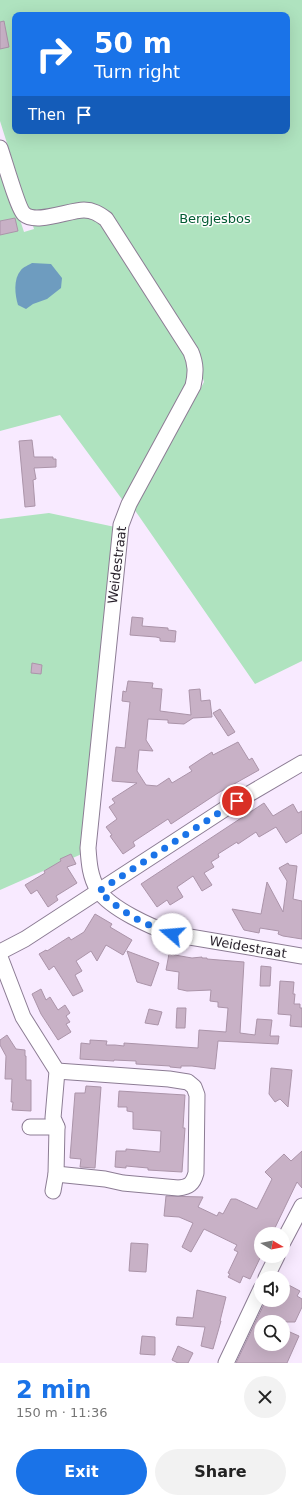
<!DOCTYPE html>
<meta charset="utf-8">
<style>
body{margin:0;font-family:"DejaVu Sans",sans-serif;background:#f2f2f2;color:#222;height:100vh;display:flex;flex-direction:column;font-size:15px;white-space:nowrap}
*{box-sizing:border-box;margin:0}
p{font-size:13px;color:#767676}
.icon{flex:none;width:22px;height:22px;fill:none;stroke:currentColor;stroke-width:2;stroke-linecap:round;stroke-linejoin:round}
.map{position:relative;height:1363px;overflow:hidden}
.panel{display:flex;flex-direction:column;background:#fff;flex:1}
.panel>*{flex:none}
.hud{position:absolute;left:12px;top:12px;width:278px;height:122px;border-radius:8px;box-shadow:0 4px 16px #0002;background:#1a73e8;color:#fff;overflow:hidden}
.needle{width:26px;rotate:100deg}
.tools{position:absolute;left:254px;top:1227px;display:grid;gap:8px}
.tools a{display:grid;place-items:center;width:36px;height:36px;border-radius:50%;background:#fff;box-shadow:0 4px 16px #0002;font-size:20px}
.pin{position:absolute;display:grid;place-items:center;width:34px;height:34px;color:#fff;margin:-17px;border:2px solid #fff;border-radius:50%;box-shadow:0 1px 4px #0007}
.me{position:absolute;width:44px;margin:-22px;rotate:288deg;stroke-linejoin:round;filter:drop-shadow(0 0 3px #0008)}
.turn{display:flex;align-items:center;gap:14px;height:84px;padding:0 16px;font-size:18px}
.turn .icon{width:52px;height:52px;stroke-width:2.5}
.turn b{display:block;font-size:28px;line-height:34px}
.then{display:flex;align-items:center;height:38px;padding:0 16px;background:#0003;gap:8px;font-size:15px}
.round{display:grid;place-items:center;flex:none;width:42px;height:42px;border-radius:21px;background:#f2f2f2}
.head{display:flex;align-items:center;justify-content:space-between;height:68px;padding:0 16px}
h1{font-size:24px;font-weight:600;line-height:30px;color:#1a73e8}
.button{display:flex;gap:8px;margin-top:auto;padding:8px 16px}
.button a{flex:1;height:46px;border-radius:24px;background:#1a73e8;color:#fff;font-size:16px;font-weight:600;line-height:46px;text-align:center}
.button a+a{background:#f2f2f2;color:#222}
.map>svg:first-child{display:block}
.green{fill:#afe3bf;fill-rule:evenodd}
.water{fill:#6e9cbf}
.building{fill:#c8b1c6;stroke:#ab94a9}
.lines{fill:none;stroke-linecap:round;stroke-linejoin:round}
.minor-casing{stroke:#8c7c94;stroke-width:17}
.minor{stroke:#fff;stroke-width:15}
.route{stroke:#1a73e8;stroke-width:7;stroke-dasharray:0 12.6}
.labels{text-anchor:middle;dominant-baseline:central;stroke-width:3;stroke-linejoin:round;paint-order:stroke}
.park-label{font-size:13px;fill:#025c33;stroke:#fdfdfd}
.street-label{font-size:13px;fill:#251e28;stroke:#fdfdfd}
</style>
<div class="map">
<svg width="302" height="1363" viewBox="0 0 302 1363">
<rect width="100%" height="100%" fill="#f8eaff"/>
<g class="green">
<path d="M 0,0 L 302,0 L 302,661 L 255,684 L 134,509 L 204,382 L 195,350 L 189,361 L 187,385 L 124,502 L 60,415 L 0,431 L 0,159 L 24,232 L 34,229 L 0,121 ZM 15,15 L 287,15 L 287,131 L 15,131 Z"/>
<polygon points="49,513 115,527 84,853 0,890 0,519"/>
</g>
<path class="water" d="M 32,263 L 51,264 L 62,278 L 61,288 L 47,299 L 33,304 L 26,309 L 18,305 C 15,295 13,279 21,270 C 23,267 29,265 32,263 Z"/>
<g class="building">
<polygon points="4,21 9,47 0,49 0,22"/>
<polygon points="15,218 18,231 0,235 0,221"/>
<polygon points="32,440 34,457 53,457 53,459 56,459 56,467 34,468 36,479 33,480 35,506 25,507 19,441"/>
<polygon points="132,617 143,618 142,626 168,628 168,630 176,631 175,642 160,641 160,638 156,637 130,635"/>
<polygon points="32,663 42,665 41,674 31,673"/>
<polygon points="128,681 153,683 152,688 162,689 160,711 191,715 189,690 200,689 201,701 210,700 212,717 193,718 184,724 168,723 168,720 148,719 146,740 153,751 139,750 137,771 146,785 157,786 169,778 172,783 192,771 189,767 201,759 212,752 213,755 238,742 249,760 252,758 259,770 218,793 171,824 168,819 133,842 135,846 123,854 110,836 112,835 106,827 117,819 109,807 115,803 112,799 137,783 112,781 116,747 125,748 130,702 122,701 123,691 126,692"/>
<polygon points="220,709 235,732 228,736 213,713"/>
<polygon points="264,803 273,816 293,804 298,813 302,811 302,833 286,843 276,827 259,837 256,832 238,844 237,842 218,854 219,857 211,862 214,867 204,873 212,885 202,891 193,876 177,887 183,897 170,905 167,900 157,907 141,884"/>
<polygon points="71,854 76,864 67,867 77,883 56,896 58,900 48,907 37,890 31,894 25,885 45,873 44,871 61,861 60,859"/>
<polygon points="288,863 289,865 297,866 293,899 302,901 302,939 283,936 278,934 279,931 260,928 259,933 244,930 232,909 261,914 267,882 283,912 287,881 279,868"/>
<polygon points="95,914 112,924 110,927 132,940 123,955 106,945 97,961 91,951 76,961 82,971 75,975 83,991 73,996 54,966 49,970 39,954 46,950 47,951 69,937 71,940 84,932"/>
<polygon points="127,951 159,963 151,986 137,982"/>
<polygon points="169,954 192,958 202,957 202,958 207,958 207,959 244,962 240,1033 255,1035 257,1019 272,1020 270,1036 279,1036 278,1044 218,1041 215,1069 192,1066 181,1066 181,1068 170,1067 170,1066 136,1064 136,1061 114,1060 114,1061 80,1059 81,1043 90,1044 90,1040 107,1041 106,1045 115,1045 124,1046 124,1043 198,1048 199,1030 226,1032 228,1008 218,1007 218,1002 210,1001 211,990 187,991 178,989 179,972 166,970"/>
<polygon points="261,966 271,967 270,986 260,986"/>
<polygon points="280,981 294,982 293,994 295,994 294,1004 300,1004 300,1008 302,1008 302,1027 290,1026 291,1015 278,1014"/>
<polygon points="41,989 46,1000 50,997 58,1010 65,1005 70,1013 66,1016 70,1022 66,1024 71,1032 58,1040 41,1014 32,994"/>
<polygon points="177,1008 186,1008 185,1028 176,1028"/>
<polygon points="149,1009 162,1012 158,1025 145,1023"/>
<polygon points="7,1035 16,1049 25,1050 25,1056 26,1056 26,1080 31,1080 31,1111 12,1110 13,1102 11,1102 12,1079 5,1079 6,1056 0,1045 0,1040"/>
<polygon points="271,1068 292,1070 288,1107 280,1099 275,1102 269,1094"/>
<polygon points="86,1086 101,1087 95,1168 80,1167 81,1159 70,1158 75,1093 85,1093"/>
<polygon points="119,1091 185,1095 183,1128 185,1128 182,1172 148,1170 148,1168 126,1166 126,1168 115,1167 116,1151 126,1151 126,1149 160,1152 161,1131 133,1129 133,1112 127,1111 127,1107 118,1107"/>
<polygon points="302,1151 302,1188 297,1182 272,1234 261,1234 261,1256 250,1279 243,1276 240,1283 228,1277 230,1274 228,1273 238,1252 234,1250 237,1245 204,1229 191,1252 182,1247 193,1223 179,1217 164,1216 166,1196 203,1197 198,1207 217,1216 219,1212 223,1214 231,1199 236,1199 257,1209 272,1179 265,1172 284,1154 291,1161"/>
<polygon points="131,1243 148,1244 146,1272 129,1271"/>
<polygon points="283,1282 300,1291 297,1296 302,1299 302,1307 295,1322 261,1322 261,1344 283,1344 283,1329 299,1336 287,1363 236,1363 266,1300 283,1300"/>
<polygon points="197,1290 226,1297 220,1321 221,1321 213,1349 201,1346 205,1327 176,1325 177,1317 193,1318"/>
<polygon points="142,1336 155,1337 155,1355 140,1354"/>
<polygon points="178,1346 193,1353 188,1363 178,1363 172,1360"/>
</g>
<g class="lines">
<g class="minor-casing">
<g id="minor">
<path d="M 0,148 C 4,159 18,209 24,214 C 36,225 69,210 84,210 C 93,210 99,214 106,219 L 191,352 C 196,364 196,373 193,386 L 129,504 L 121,525 L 88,848 C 89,863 90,877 98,890 C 111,909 151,927 172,934 L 302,956"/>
<polyline points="0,952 25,939 237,801 302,763"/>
<polyline points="0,957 23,1017 57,1071 53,1118 57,1127 56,1174 53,1191"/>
<polyline points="30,1127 57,1127"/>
<path d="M 56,1174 L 105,1179 L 123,1183 L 178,1188 C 189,1187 193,1184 196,1173 L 197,1095 L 194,1087 L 188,1082 L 169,1079 L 57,1071"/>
<polyline points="283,1242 302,1206"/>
<polyline points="266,1278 277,1256"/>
<polyline points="226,1363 261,1289"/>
</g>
</g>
<use href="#minor" class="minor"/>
</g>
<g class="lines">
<path class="route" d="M 172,934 C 144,925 120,911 99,891 L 237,801"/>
</g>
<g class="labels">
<g class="park-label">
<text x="215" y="218">Bergjesbos</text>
</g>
<g class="street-label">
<text transform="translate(117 565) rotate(-83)">Weidestraat</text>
<text transform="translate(248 947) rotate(10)">Weidestraat</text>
</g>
</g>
</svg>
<div class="tools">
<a><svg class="needle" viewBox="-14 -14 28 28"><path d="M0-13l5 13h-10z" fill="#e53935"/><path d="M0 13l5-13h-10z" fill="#767676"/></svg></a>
<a><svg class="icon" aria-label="sound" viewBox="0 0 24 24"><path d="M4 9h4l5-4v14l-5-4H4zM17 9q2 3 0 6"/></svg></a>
<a><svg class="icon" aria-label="search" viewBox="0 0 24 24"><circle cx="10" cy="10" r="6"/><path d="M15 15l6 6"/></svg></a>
</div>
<div class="pin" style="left:237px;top:801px;background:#d93025"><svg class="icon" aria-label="arrive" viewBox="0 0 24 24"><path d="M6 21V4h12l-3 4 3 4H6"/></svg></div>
<svg class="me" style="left:172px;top:934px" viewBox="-20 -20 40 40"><circle r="19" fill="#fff"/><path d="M0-13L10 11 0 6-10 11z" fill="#1a73e8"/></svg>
<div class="hud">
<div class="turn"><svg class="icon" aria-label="right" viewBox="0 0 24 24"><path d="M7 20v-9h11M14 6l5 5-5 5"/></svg><div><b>50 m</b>Turn right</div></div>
<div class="then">Then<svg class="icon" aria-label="arrive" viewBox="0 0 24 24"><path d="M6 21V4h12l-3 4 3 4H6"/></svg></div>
</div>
</div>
<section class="panel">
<div class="head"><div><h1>2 min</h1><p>150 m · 11:36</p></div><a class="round"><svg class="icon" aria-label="close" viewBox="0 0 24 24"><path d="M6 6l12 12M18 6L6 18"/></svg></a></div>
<div class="button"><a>Exit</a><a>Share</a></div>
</section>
